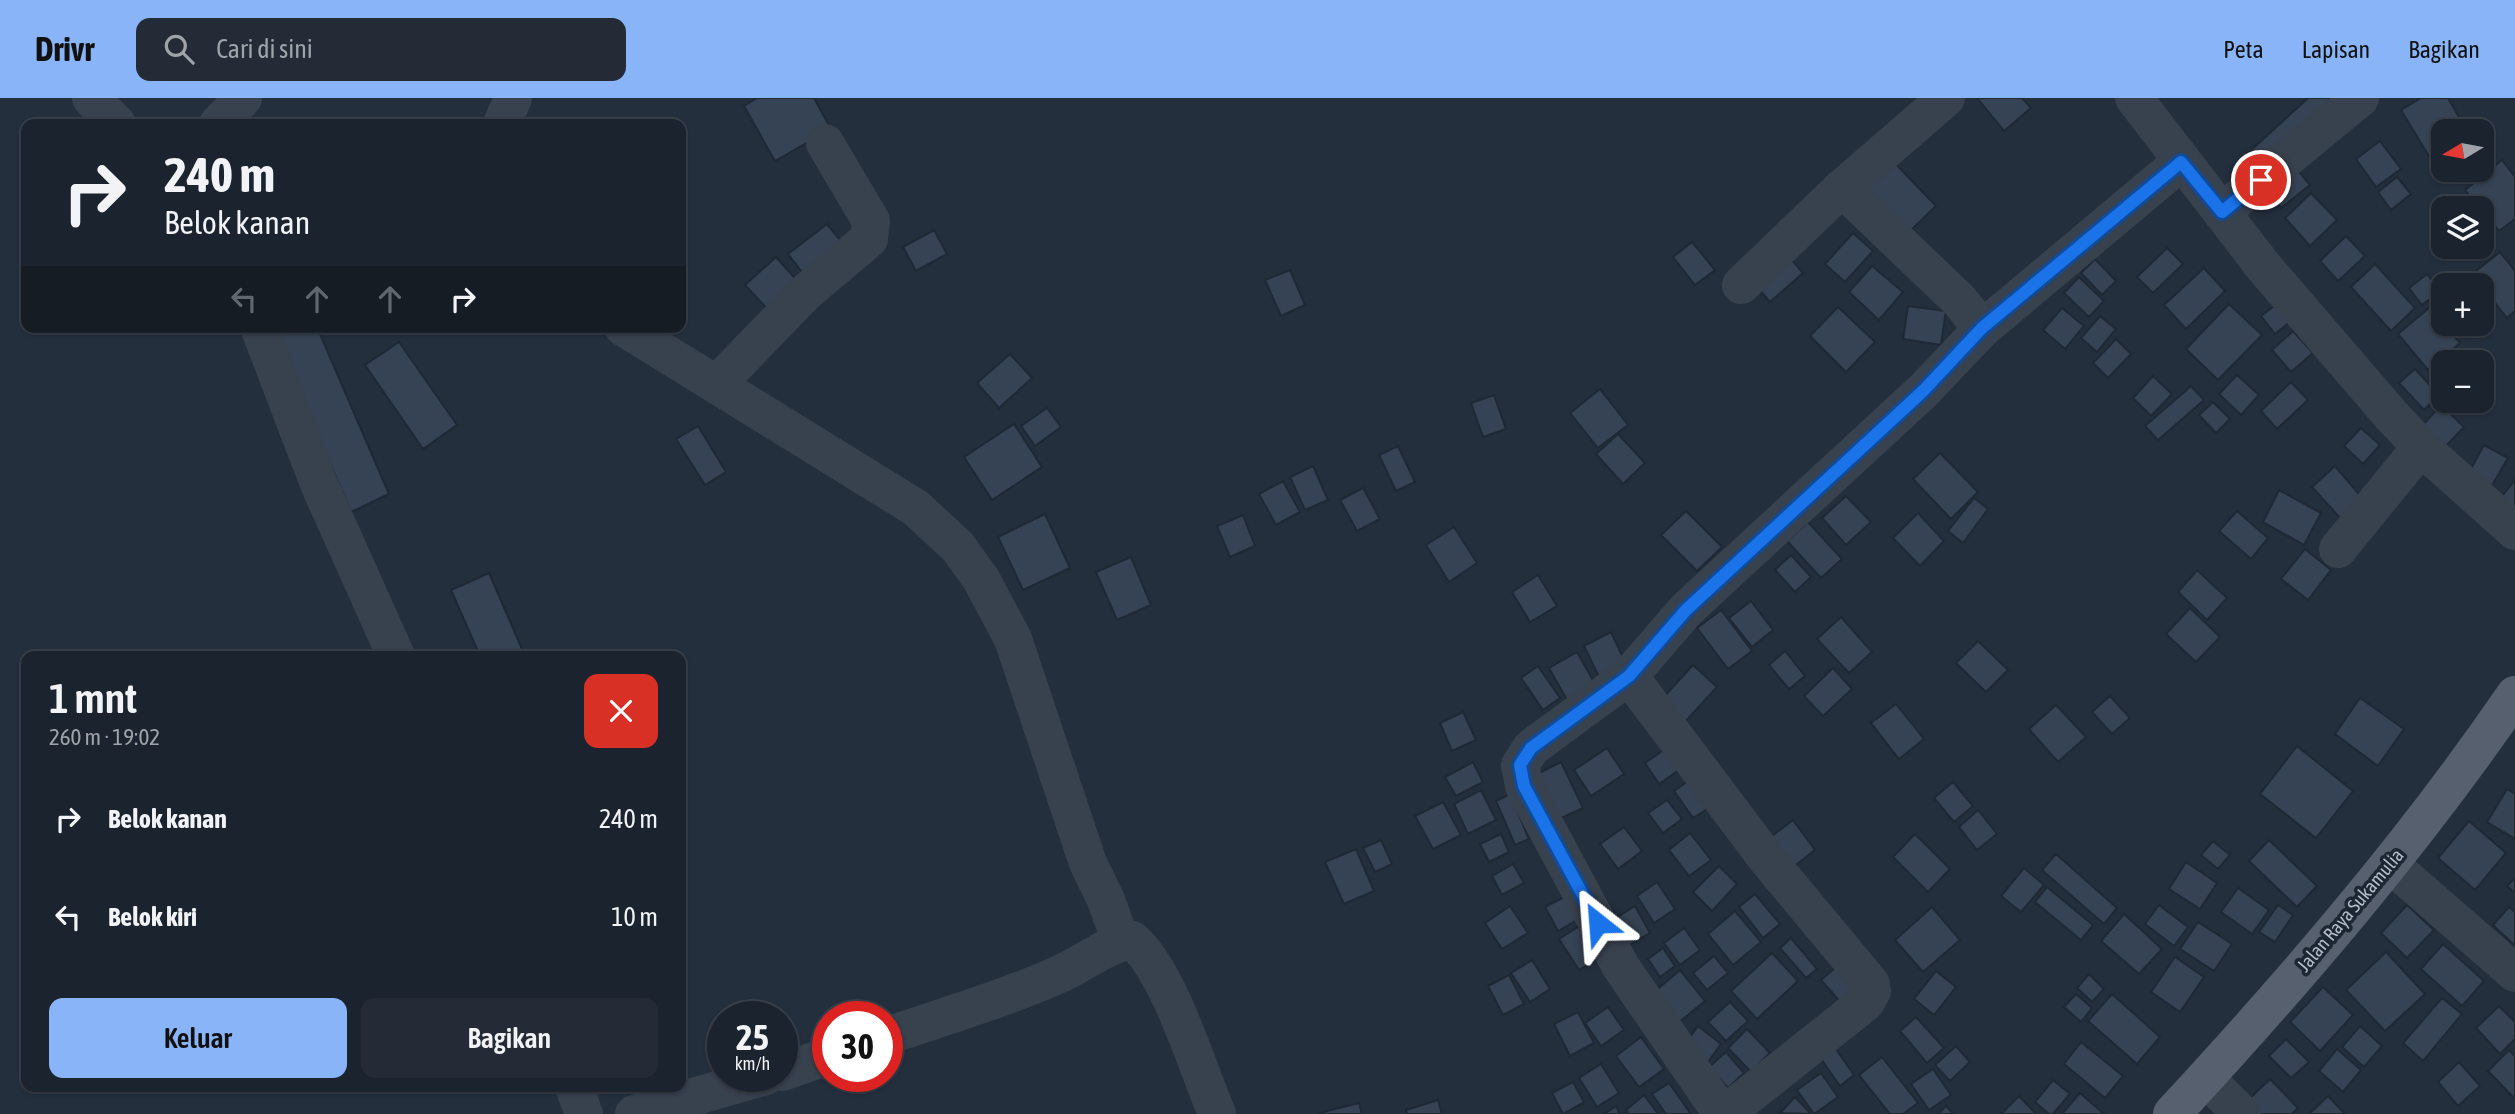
<!DOCTYPE html>
<html lang="id">
<meta charset="utf-8">
<style>
body{margin:0;font-family:"Asap Condensed",sans-serif;background:#242b36;color:#f1f3f6;height:100vh;display:flex;flex-direction:column;font-size:26px;white-space:nowrap}
*{box-sizing:border-box;margin:0}
p{font-size:23px;color:#a0a4aa}
.icon{flex:none;width:38px;height:38px;fill:none;stroke:currentColor;stroke-width:2;stroke-linecap:round;stroke-linejoin:round}
.map{position:relative;flex:1;overflow:hidden}
.panel{position:absolute;left:21px;top:553px;width:665px;height:441px;display:flex;flex-direction:column;background:#1b232e;border-radius:14px;box-shadow:0 2px 5px #0004,0 0 0 2px #39404a}
.panel>*{flex:none}
.top-card{position:absolute;left:21px;top:21px;width:665px;height:214px;border-radius:14px;box-shadow:0 2px 5px #0004,0 0 0 2px #39404a;background:#1b232e;color:#f1f3f6;overflow:hidden}
.needle{width:46px;rotate:260deg}
.fabs{position:absolute;left:2431px;top:21px;display:grid;gap:14px}
.fabs a{display:grid;place-items:center;width:63px;height:63px;border-radius:14px;background:#1b232e;box-shadow:0 2px 5px #0004,0 0 0 2px #39404a;font-size:35px}
.speed{position:absolute;left:707px;top:903px;display:flex;gap:14px;font-size:35px;font-weight:700;text-align:center}
.speed>*{display:grid;place-content:center;width:91px;height:91px;border-radius:50%;background:#1b232e;box-shadow:0 2px 5px #0004,0 0 0 2px #39404a;line-height:1}
.speed small{font-size:18px;font-weight:400}
.speed .limit{border:10px solid #d22;background:#fff;color:#111}
.pin{position:absolute;display:grid;place-items:center;width:60px;height:60px;color:#fff;margin:-30px;border:4px solid #fff;border-radius:50%;box-shadow:0 2px 7px #0007}
.me{position:absolute;width:77px;margin:-38px;rotate:332deg;stroke-linejoin:round;filter:drop-shadow(0 0 5px #0008)}
.turn{display:flex;align-items:center;gap:24px;height:147px;padding:0 28px;font-size:32px}
.turn .icon{width:91px;height:91px;stroke-width:2.5}
.turn b{display:block;font-size:49px;line-height:60px}
.lanes{display:flex;align-items:center;height:66px;padding:0 28px;background:#0003;justify-content:center;gap:35px;direction:ltr}
.lanes .off{opacity:.35}
.round{display:grid;place-items:center;flex:none;width:74px;height:74px;border-radius:14px;background:#242b36}
.headline{display:flex;align-items:center;justify-content:space-between;height:119px;padding:0 28px}
h1{font-size:42px;font-weight:600;line-height:52px}
.primary-button{display:flex;gap:14px;margin-top:auto;padding:14px 28px}
.primary-button a{flex:1;height:80px;border-radius:14px;background:#8ab4f8;color:#111;font-size:28px;font-weight:600;line-height:80px;text-align:center}
.primary-button a+a{background:#242b36;color:#f1f3f6}
ul{padding:0;list-style:none}
li{display:flex;align-items:center;gap:21px;height:98px;padding:0 28px}
li div{flex:1}
li b{display:block;font-size:26px}
li em{font-style:normal}
header{display:flex;align-items:center;gap:42px;box-sizing:border-box;height:98px;padding:0 35px;background:#8ab4f8;color:#111}
header strong{font-size:33px}
nav{display:flex;gap:38px;margin-inline-start:auto;font-size:24px}
.search{width:490px;height:63px;background:#242b36;display:flex;align-items:center;gap:18px;box-sizing:border-box;padding:0 24px;border-radius:14px;color:#a0a4aa;font-size:26px}
.map>svg:first-child{display:block}
.building{fill:#364354;stroke:#1f2835;stroke-width:2}
.lines{fill:none;stroke-linecap:round;stroke-linejoin:round}
.minor{stroke:#38414e;stroke-width:38}
.major{stroke:#56606e;stroke-width:38}
.route-casing{stroke:#114b97;stroke-width:18}
.route{stroke:#1a73e8;stroke-width:12}
.labels{text-anchor:middle;dominant-baseline:central;stroke-width:7;stroke-linejoin:round;paint-order:stroke}
.street-label{font-size:19px;fill:#b4bcc9;stroke:#1d2633}
</style>
<header>
<strong>Drivr</strong>
<div class="search"><svg class="icon" aria-label="search" viewBox="0 0 24 24"><circle cx="10" cy="10" r="6"/><path d="M15 15l6 6"/></svg>Cari di sini</div>
<nav><a>Peta</a><a>Lapisan</a><a>Bagikan</a></nav>
</header>
<div class="map">
<svg width="2515" height="1016" viewBox="0 0 2515 1016">
<rect width="100%" height="100%" fill="#242f3e"/>
<g class="building">
<polygon points="757,0 814,0 831,31 775,63 744,8"/>
<polygon points="1977,0 2022,0 2031,10 2004,33"/>
<polygon points="2308,0 2331,0 2256,86 2237,65"/>
<polygon points="2421,0 2448,0 2467,33 2443,33 2443,70 2438,73 2401,12"/>
<polygon points="2380,43 2401,71 2376,89 2356,61"/>
<polygon points="1890,60 1936,108 1906,137 1860,88"/>
<polygon points="2502,62 2515,79 2515,121 2499,133 2465,92"/>
<polygon points="2297,71 2310,87 2281,110 2269,94"/>
<polygon points="2397,79 2411,96 2391,112 2378,94"/>
<polygon points="2311,95 2337,122 2310,148 2285,120"/>
<polygon points="827,126 845,148 805,178 788,156"/>
<polygon points="934,132 947,156 916,173 903,149"/>
<polygon points="1853,135 1873,153 1845,184 1825,166"/>
<polygon points="2346,138 2365,158 2338,183 2320,163"/>
<polygon points="1692,144 1715,172 1695,187 1673,159"/>
<polygon points="2167,150 2183,166 2153,195 2137,179"/>
<polygon points="2500,154 2515,173 2515,213 2507,220 2472,176"/>
<polygon points="1786,155 1803,175 1770,204 1753,184"/>
<polygon points="776,159 802,188 772,216 745,187"/>
<polygon points="2095,161 2116,183 2102,197 2081,175"/>
<polygon points="2375,166 2415,210 2391,233 2351,189"/>
<polygon points="1872,168 1903,194 1879,222 1849,194"/>
<polygon points="2204,170 2225,193 2186,231 2164,207"/>
<polygon points="1290,172 1305,207 1281,218 1265,182"/>
<polygon points="2427,176 2440,193 2422,207 2409,190"/>
<polygon points="2079,179 2104,203 2089,219 2064,195"/>
<polygon points="2278,205 2291,223 2275,236 2261,218"/>
<polygon points="2229,206 2262,237 2218,282 2186,251"/>
<polygon points="1908,208 1946,213 1941,247 1903,241"/>
<polygon points="1838,209 1875,244 1846,274 1810,238"/>
<polygon points="2430,209 2460,245 2428,272 2398,236"/>
<polygon points="2062,210 2084,228 2065,251 2043,232"/>
<polygon points="2100,218 2116,231 2097,254 2081,240"/>
<polygon points="271,229 317,229 389,396 351,414"/>
<polygon points="2293,233 2313,255 2291,274 2272,252"/>
<polygon points="2116,241 2131,256 2108,280 2093,265"/>
<polygon points="399,244 457,327 423,351 365,267"/>
<polygon points="1010,256 1032,280 999,310 977,285"/>
<polygon points="2415,271 2439,297 2424,312 2399,285"/>
<polygon points="2237,277 2259,297 2241,317 2219,296"/>
<polygon points="2153,278 2172,296 2151,318 2133,300"/>
<polygon points="2291,284 2308,302 2277,331 2261,313"/>
<polygon points="2191,288 2204,302 2158,342 2145,328"/>
<polygon points="1600,291 1628,327 1598,350 1570,315"/>
<polygon points="1494,297 1506,331 1483,339 1471,305"/>
<polygon points="2213,304 2230,321 2216,335 2199,317"/>
<polygon points="2441,307 2464,329 2444,350 2421,329"/>
<polygon points="1047,310 1061,329 1035,348 1021,328"/>
<polygon points="1014,326 1042,369 992,402 964,359"/>
<polygon points="698,328 726,374 705,387 676,341"/>
<polygon points="2361,330 2380,347 2363,366 2344,348"/>
<polygon points="1618,336 1645,365 1623,386 1596,356"/>
<polygon points="2484,347 2508,360 2491,389 2468,376"/>
<polygon points="1398,348 1415,384 1396,393 1379,357"/>
<polygon points="1940,355 1978,394 1951,421 1913,381"/>
<polygon points="1313,368 1328,402 1305,412 1290,379"/>
<polygon points="2335,368 2363,401 2341,421 2312,389"/>
<polygon points="2515,382 2515,415 2499,402"/>
<polygon points="1283,383 1300,414 1276,427 1259,396"/>
<polygon points="1363,390 1380,421 1357,433 1340,402"/>
<polygon points="2279,392 2321,415 2304,447 2263,424"/>
<polygon points="1846,398 1871,424 1846,447 1822,420"/>
<polygon points="1974,400 1988,411 1963,445 1948,433"/>
<polygon points="1686,413 1722,449 1697,473 1661,437"/>
<polygon points="2237,413 2268,440 2251,461 2219,433"/>
<polygon points="1918,415 1944,443 1920,468 1893,440"/>
<polygon points="1045,416 1070,470 1023,492 998,439"/>
<polygon points="1243,417 1255,448 1230,459 1217,428"/>
<polygon points="1808,424 1842,461 1821,480 1787,443"/>
<polygon points="1454,429 1477,465 1449,484 1426,447"/>
<polygon points="2305,451 2331,472 2308,502 2281,481"/>
<polygon points="1791,457 1811,479 1795,494 1775,472"/>
<polygon points="1131,459 1151,507 1117,522 1096,474"/>
<polygon points="2197,472 2227,500 2207,522 2178,494"/>
<polygon points="489,475 525,558 480,558 451,492"/>
<polygon points="1538,477 1557,508 1530,524 1512,494"/>
<polygon points="1751,503 1773,532 1752,549 1729,520"/>
<polygon points="2190,510 2220,539 2196,564 2166,536"/>
<polygon points="1721,512 1752,553 1728,571 1697,530"/>
<polygon points="1841,519 1872,554 1849,575 1817,541"/>
<polygon points="1611,534 1626,566 1599,579 1584,548"/>
<polygon points="1978,543 2008,572 1986,594 1956,565"/>
<polygon points="1785,553 1805,578 1789,591 1769,567"/>
<polygon points="1577,554 1599,593 1571,609 1549,570"/>
<polygon points="1693,567 1717,589 1684,625 1660,603"/>
<polygon points="1538,568 1560,600 1543,612 1521,580"/>
<polygon points="1833,570 1852,591 1823,618 1804,598"/>
<polygon points="2110,598 2130,620 2112,636 2092,614"/>
<polygon points="2360,600 2404,631 2378,668 2335,636"/>
<polygon points="1896,606 1924,641 1899,661 1871,625"/>
<polygon points="2056,607 2086,639 2058,664 2029,631"/>
<polygon points="1463,614 1476,642 1452,653 1440,625"/>
<polygon points="2297,648 2353,693 2316,740 2260,696"/>
<polygon points="1607,650 1624,676 1591,698 1574,672"/>
<polygon points="1665,651 1679,672 1659,686 1645,665"/>
<polygon points="1473,664 1483,684 1456,698 1445,679"/>
<polygon points="1561,664 1583,710 1557,722 1535,677"/>
<polygon points="1690,682 1709,710 1693,720 1674,693"/>
<polygon points="1953,684 1973,708 1954,724 1934,700"/>
<polygon points="2507,691 2515,696 2515,741 2487,724"/>
<polygon points="1481,692 1496,722 1468,736 1454,706"/>
<polygon points="1510,696 1529,741 1515,747 1496,703"/>
<polygon points="1667,702 1682,721 1663,735 1648,715"/>
<polygon points="1443,704 1461,737 1433,751 1415,718"/>
<polygon points="1978,712 1997,736 1977,752 1959,729"/>
<polygon points="1793,722 1815,752 1787,774 1764,744"/>
<polygon points="2469,723 2506,755 2475,792 2438,760"/>
<polygon points="1624,729 1642,753 1618,771 1600,746"/>
<polygon points="1690,735 1711,762 1689,778 1669,752"/>
<polygon points="1501,736 1509,754 1489,764 1480,746"/>
<polygon points="1915,736 1950,771 1928,794 1893,759"/>
<polygon points="1381,742 1392,766 1375,774 1363,750"/>
<polygon points="2269,742 2317,788 2297,809 2249,763"/>
<polygon points="2213,743 2230,757 2218,771 2201,757"/>
<polygon points="1356,751 1374,793 1344,806 1325,764"/>
<polygon points="2056,756 2117,810 2104,826 2042,772"/>
<polygon points="2186,764 2217,785 2200,811 2169,791"/>
<polygon points="1513,766 1524,785 1502,797 1492,778"/>
<polygon points="1719,768 1737,786 1712,813 1693,794"/>
<polygon points="2024,770 2044,787 2021,814 2001,798"/>
<polygon points="2515,780 2515,795 2507,788"/>
<polygon points="1657,784 1675,811 1654,825 1637,798"/>
<polygon points="2047,789 2093,827 2081,842 2035,804"/>
<polygon points="2238,790 2269,812 2252,836 2221,814"/>
<polygon points="1755,796 1780,826 1763,840 1739,809"/>
<polygon points="1566,798 1579,821 1558,833 1545,809"/>
<polygon points="2159,807 2188,829 2174,848 2145,826"/>
<polygon points="2278,807 2293,817 2275,844 2259,834"/>
<polygon points="2407,807 2434,832 2407,860 2381,835"/>
<polygon points="1510,808 1528,835 1502,851 1485,825"/>
<polygon points="1635,808 1650,835 1629,847 1614,821"/>
<polygon points="1932,809 1960,842 1923,874 1895,842"/>
<polygon points="2509,809 2515,814 2515,848 2493,827"/>
<polygon points="1735,813 1761,844 1733,867 1708,836"/>
<polygon points="2124,816 2162,851 2139,876 2101,843"/>
<polygon points="2198,824 2232,846 2214,873 2180,851"/>
<polygon points="1581,827 1601,859 1579,872 1559,841"/>
<polygon points="1684,830 1700,852 1680,867 1664,845"/>
<polygon points="1791,840 1817,871 1806,880 1780,850"/>
<polygon points="2443,846 2484,883 2462,908 2421,871"/>
<polygon points="1663,850 1675,868 1660,879 1648,861"/>
<polygon points="2386,854 2425,896 2385,933 2346,892"/>
<polygon points="1772,855 1798,883 1757,921 1731,893"/>
<polygon points="1714,858 1728,875 1707,892 1693,875"/>
<polygon points="2175,859 2204,879 2180,914 2151,894"/>
<polygon points="1532,862 1550,891 1530,904 1511,875"/>
<polygon points="1843,863 1866,888 1843,907 1821,882"/>
<polygon points="1680,872 1705,903 1678,925 1653,895"/>
<polygon points="1936,873 1956,889 1934,917 1914,901"/>
<polygon points="2089,876 2104,891 2092,904 2077,890"/>
<polygon points="1509,877 1524,906 1503,917 1488,888"/>
<polygon points="2323,889 2353,917 2320,953 2290,924"/>
<polygon points="2076,896 2092,910 2081,924 2064,909"/>
<polygon points="2112,896 2160,939 2137,966 2088,923"/>
<polygon points="2442,900 2462,916 2423,963 2403,945"/>
<polygon points="1730,904 1748,923 1726,943 1708,924"/>
<polygon points="2499,908 2515,924 2515,941 2500,956 2476,930"/>
<polygon points="1608,909 1624,932 1601,948 1585,925"/>
<polygon points="1578,914 1594,945 1570,958 1554,926"/>
<polygon points="1916,919 1944,950 1927,965 1900,933"/>
<polygon points="1698,928 1721,946 1708,964 1685,946"/>
<polygon points="2360,928 2382,948 2364,969 2342,949"/>
<polygon points="1747,931 1770,955 1751,974 1728,950"/>
<polygon points="1641,939 1664,971 1639,989 1616,958"/>
<polygon points="2286,941 2309,964 2291,980 2269,958"/>
<polygon points="1831,944 1854,977 1840,988 1817,955"/>
<polygon points="2081,944 2123,978 2105,1000 2064,966"/>
<polygon points="1956,948 1970,964 1950,983 1935,967"/>
<polygon points="2337,951 2361,972 2343,994 2319,973"/>
<polygon points="2509,952 2515,958 2515,1001 2488,973"/>
<polygon points="1726,954 1744,975 1728,990 1709,969"/>
<polygon points="1882,959 1918,1005 1903,1016 1890,1016 1859,977"/>
<polygon points="2459,964 2480,988 2458,1008 2438,984"/>
<polygon points="1601,966 1619,995 1597,1009 1579,980"/>
<polygon points="1933,971 1951,997 1929,1012 1911,986"/>
<polygon points="1821,975 1838,999 1814,1016 1797,992"/>
<polygon points="2270,981 2298,1010 2292,1016 2252,1016 2243,1007"/>
<polygon points="2053,982 2070,996 2053,1016 2049,1016 2035,1004"/>
<polygon points="1573,984 1584,1004 1563,1016 1552,995"/>
<polygon points="1669,985 1691,1016 1666,1016 1652,996"/>
<polygon points="2080,995 2104,1016 2062,1016"/>
<polygon points="1644,997 1658,1016 1629,1016 1626,1012"/>
<polygon points="2019,998 2036,1016 2001,1016"/>
<polygon points="2328,998 2345,1016 2309,1016"/>
<polygon points="1795,999 1810,1015 1810,1016 1780,1015"/>
<polygon points="1438,1002 1442,1016 1407,1016 1406,1012"/>
<polygon points="1359,1005 1362,1016 1320,1016 1319,1015"/>
<polygon points="1616,1008 1620,1016 1604,1016"/>
<polygon points="1946,1008 1954,1016 1938,1016"/>
</g>
<g class="lines">
<g class="minor">
<polyline points="91,0 117,26"/>
<polyline points="2134,0 2263,168 2391,317 2421,349 2515,433"/>
<polyline points="218,26 243,0"/>
<polyline points="502,26 513,0"/>
<polyline points="2222,114 2360,0"/>
<polyline points="1741,187 1842,90 1946,0"/>
<polyline points="259,229 319,386 396,558"/>
<polyline points="623,229 916,410 958,449 981,481 1013,541 1088,765 1106,802 1121,844"/>
<polyline points="1982,231 2181,64"/>
<polyline points="717,286 805,195 869,141 871,123 825,45"/>
<polyline points="2338,451 2421,349"/>
<polyline points="1629,578 1767,761 1871,886 1872,893 1866,904 1725,1016"/>
<polyline points="2390,766 2515,875"/>
<path d="M 887,938 C 945,918 1004,901 1060,876 C 1083,866 1107,846 1132,842 C 1168,871 1198,971 1217,1016"/>
<polyline points="782,974 828,958"/>
<polyline points="2205,980 2242,1016"/>
<polyline points="574,989 584,1016"/>
<polyline points="634,1016 766,978"/>
<polyline points="1722,1016 1621,869 1524,688 1520,667 1531,650 1629,578 1686,512 1923,293 1982,231 1960,203 1842,90"/>
</g>
<path class="major" d="M 2172,1016 C 2295,883 2413,746 2515,597"/>
</g>
<g class="lines">
<g class="route-casing">
<polyline id="route" points="1598,825 1524,688 1520,667 1531,650 1629,578 1686,512 1923,293 1982,230 2181,64 2222,114 2261,82"/>
</g>
<use href="#route" class="route"/>
</g>
<g class="labels">
<g class="street-label">
<text transform="translate(2350 812) rotate(-50)">Jalan Raya Sukamulia</text>
</g>
</g>
</svg>
<div class="fabs">
<a><svg class="needle" viewBox="-14 -14 28 28"><path d="M0-13l5 13h-10z" fill="#e53935"/><path d="M0 13l5-13h-10z" fill="#a0a4aa"/></svg></a>
<a><svg class="icon" aria-label="layers" viewBox="0 0 24 24"><path d="M12 4l9 5-9 5-9-5zM3 14l9 5 9-5"/></svg></a>
<a>+</a>
<a>−</a>
</div>
<div class="speed"><div>25<small>km/h</small></div><div class="limit">30</div></div>
<div class="pin" style="left:2261px;top:82px;background:#d93025"><svg class="icon" aria-label="arrive" viewBox="0 0 24 24"><path d="M6 21V4h12l-3 4 3 4H6"/></svg></div>
<svg class="me" style="left:1598px;top:825px" viewBox="-20 -20 40 40"><path d="M0-17L14 15 0 8-14 15z" fill="#1a73e8" stroke="#fff" stroke-width="4"/></svg>
<div class="top-card">
<div class="turn"><svg class="icon" aria-label="right" viewBox="0 0 24 24"><path d="M7 20v-9h11M14 6l5 5-5 5"/></svg><div><b>240 m</b>Belok kanan</div></div>
<div class="lanes"><svg class="icon off" aria-label="left" viewBox="0 0 24 24"><path d="M17 20v-9H6M10 6l-5 5 5 5"/></svg><svg class="icon off" aria-label="ahead" viewBox="0 0 24 24"><path d="M12 20V5M6 11l6-6 6 6"/></svg><svg class="icon off" aria-label="ahead" viewBox="0 0 24 24"><path d="M12 20V5M6 11l6-6 6 6"/></svg><svg class="icon" aria-label="right" viewBox="0 0 24 24"><path d="M7 20v-9h11M14 6l5 5-5 5"/></svg></div>
</div>
<section class="panel">
<div class="headline"><div><h1>1 mnt</h1><p>260 m · 19:02</p></div><a class="round" style="background:#d93025;color:#fff"><svg class="icon" aria-label="close" viewBox="0 0 24 24"><path d="M6 6l12 12M18 6L6 18"/></svg></a></div>
<ul>
<li><svg class="icon" aria-label="right" viewBox="0 0 24 24"><path d="M7 20v-9h11M14 6l5 5-5 5"/></svg><div><b>Belok kanan</b></div><em>240 m</em></li>
<li><svg class="icon" aria-label="left" viewBox="0 0 24 24"><path d="M17 20v-9H6M10 6l-5 5 5 5"/></svg><div><b>Belok kiri</b></div><em>10 m</em></li>
</ul>
<div class="primary-button"><a>Keluar</a><a>Bagikan</a></div>
</section>
</div>
